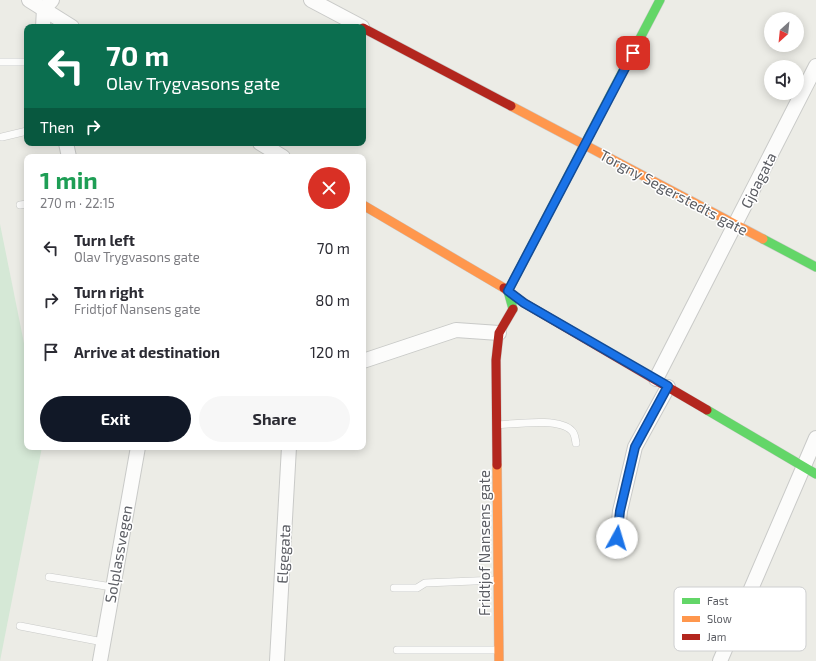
<!DOCTYPE html>
<meta charset="utf-8">
<style>
body{margin:0;font-family:"Exo 2",sans-serif;background:#f7f7f7;color:#2b2b33;height:100vh;display:flex;flex-direction:column;font-size:15px;white-space:nowrap}
*{box-sizing:border-box;margin:0}
p{font-size:13px;color:#7c7c81}
.icon{flex:none;width:22px;height:22px;fill:none;stroke:currentColor;stroke-width:2;stroke-linecap:round;stroke-linejoin:round}
.map{position:relative;flex:1;overflow:hidden}
.sheet{position:absolute;left:24px;top:154px;width:342px;height:296px;display:flex;flex-direction:column;background:#fff;border-radius:8px;box-shadow:0 2px 10px #0003}
.sheet>*{flex:none}
.hud{position:absolute;left:24px;top:24px;width:342px;height:122px;border-radius:8px;box-shadow:0 2px 10px #0003;background:#0b6e4f;color:#fff;overflow:hidden}
.needle{width:26px;rotate:207deg}
.buttons{position:absolute;left:764px;top:12px;display:grid;gap:8px}
.buttons a{display:grid;place-items:center;width:40px;height:40px;border-radius:50%;background:#fff;box-shadow:0 2px 10px #0003;font-size:20px}
.pin{position:absolute;display:grid;place-items:center;width:34px;height:34px;color:#fff;margin:-17px;border-radius:8px;box-shadow:0 2px 6px #0006}
.me{position:absolute;width:44px;margin:-22px;rotate:6deg;stroke-linejoin:round;filter:drop-shadow(0 0 3px #0008)}
.turn{display:flex;align-items:center;gap:14px;height:84px;padding:0 16px;font-size:18px}
.turn .icon{width:52px;height:52px;stroke-width:2.5}
.turn b{display:block;font-size:28px;line-height:34px}
.then{display:flex;align-items:center;height:38px;padding:0 16px;background:#0003;gap:8px;font-size:15px}
.round{display:grid;place-items:center;flex:none;width:42px;height:42px;border-radius:21px;background:#f7f7f7}
.summary{display:flex;align-items:center;justify-content:space-between;height:68px;padding:0 16px}
h1{font-size:24px;font-weight:700;line-height:30px;color:#1e9e55}
.button{display:flex;gap:8px;margin-top:auto;padding:8px 16px}
.button a{flex:1;height:46px;border-radius:24px;background:#111827;color:#fff;font-size:16px;font-weight:700;line-height:46px;text-align:center}
.button a+a{background:#f7f7f7;color:#2b2b33}
ul{padding:0;list-style:none}
li{display:flex;align-items:center;gap:12px;height:52px;padding:0 16px}
li div{flex:1}
li b{display:block;font-size:15px}
li em{font-style:normal}
.map>svg:first-child{display:block}
.green{fill:#d5e8d6}
.lines{fill:none;stroke-linecap:round;stroke-linejoin:round}
.lane-casing{stroke:#c9cac8;stroke-width:8}
.street-casing{stroke:#c9cac8;stroke-width:16}
.fast-casing{stroke:#c9c9c8;stroke-width:10}
.slow-casing{stroke:#c9c9c8;stroke-width:10}
.jam-casing{stroke:#c9c9c8;stroke-width:10}
.lane{stroke:#fcfcfb;stroke-width:7}
.street{stroke:#fcfcfb;stroke-width:14}
.fast{stroke:#63d668;stroke-width:9}
.slow{stroke:#ff974d;stroke-width:9}
.jam{stroke:#b3261e;stroke-width:9}
.route-casing{stroke:#114b97;stroke-width:10}
.route{stroke:#1a73e8;stroke-width:7}
.labels{text-anchor:middle;dominant-baseline:central;stroke-width:3;stroke-linejoin:round;paint-order:stroke}
.street-label{font-size:15px;fill:#5c5e64;stroke:#fff}
.key{fill:#fff;stroke:#cecfd0;stroke-width:1}
.key-label{font-size:11px;fill:#5c5e64}
</style>
<div class="map">
<svg width="816" height="661" viewBox="0 0 816 661">
<rect width="100%" height="100%" fill="#ecece6"/>
<polygon class="green" points="0,224 27,358 27,447 42,447 0,661"/>
<g class="lines">
<g class="lane-casing">
<g id="lane">
<polyline points="0,62 27,62"/>
<polyline points="2,137 27,131"/>
<polyline points="20,205 27,204"/>
<path d="M 497,425 C 515,424 560,417 572,431 C 575,434 575,438 576,443"/>
<polyline points="49,577 112,587"/>
<polyline points="394,588 417,588 425,583 498,580"/>
<polyline points="20,626 103,642"/>
<polyline points="397,650 498,650"/>
</g>
</g>
<g class="street-casing">
<g id="street">
<polyline points="29,0 72,27"/>
<polyline points="311,0 362,27"/>
<polyline points="43,27 44,9 52,0"/>
<polyline points="66,143 69,157"/>
<polyline points="260,143 283,157"/>
<polyline points="363,361 456,330 499,333"/>
<polyline points="656,379 816,66"/>
<polyline points="616,551 620,511 635,447 668,387"/>
<polyline points="100,661 138,447"/>
<polyline points="277,661 289,447"/>
<polyline points="720,661 816,438"/>
</g>
</g>
<g class="fast-casing">
<g id="fast">
<polyline points="763,239 816,267"/>
<polyline points="513,309 508,291 660,0"/>
<polyline points="707,410 816,474"/>
</g>
</g>
<g class="slow-casing">
<g id="slow">
<polyline points="511,106 763,239"/>
<polyline points="363,205 504,288"/>
<polyline points="497,465 499,661"/>
</g>
</g>
<g class="jam-casing">
<g id="jam">
<polyline points="363,28 511,106"/>
<polyline points="504,288 524,303 707,410"/>
<polyline points="497,465 496,360 499,333 513,309"/>
</g>
</g>
<use href="#lane" class="lane"/>
<use href="#street" class="street"/>
<use href="#fast" class="fast"/>
<use href="#slow" class="slow"/>
<use href="#jam" class="jam"/>
</g>
<g class="lines">
<g class="route-casing">
<polyline id="route" points="617,538 620,511 635,447 668,386 524,303 508,291 633,53"/>
</g>
<use href="#route" class="route"/>
</g>
<g class="labels">
<g class="street-label">
<text transform="translate(758 180) rotate(-63)">Gjøagata</text>
<text transform="translate(674 192) rotate(28)">Torgny Segerstedts gate</text>
<text transform="translate(484 543) rotate(-90)">Fridtjof Nansens gate</text>
<text transform="translate(118 554) rotate(-80)">Solplassvegen</text>
<text transform="translate(283 554) rotate(-87)">Elgegata</text>
</g>
</g>
<rect x="674" y="587" width="132" height="64" rx="6" class="key"/>
<rect x="682" y="598" width="18" height="6" fill="#63d668"/>
<rect x="682" y="616" width="18" height="6" fill="#ff974d"/>
<rect x="682" y="634" width="18" height="6" fill="#b3261e"/>
<g class="key-label">
<text x="707" y="605">Fast</text>
<text x="707" y="623">Slow</text>
<text x="707" y="641">Jam</text>
</g>
</svg>
<div class="buttons">
<a><svg class="needle" viewBox="-14 -14 28 28"><path d="M0-13l5 13h-10z" fill="#e53935"/><path d="M0 13l5-13h-10z" fill="#7c7c81"/></svg></a>
<a><svg class="icon" aria-label="sound" viewBox="0 0 24 24"><path d="M4 9h4l5-4v14l-5-4H4zM17 9q2 3 0 6"/></svg></a>
</div>
<div class="pin" style="left:633px;top:53px;background:#d93025"><svg class="icon" aria-label="arrive" viewBox="0 0 24 24"><path d="M6 21V4h12l-3 4 3 4H6"/></svg></div>
<svg class="me" style="left:617px;top:538px" viewBox="-20 -20 40 40"><circle r="19" fill="#fff"/><path d="M0-13L10 11 0 6-10 11z" fill="#1a73e8"/></svg>
<div class="hud">
<div class="turn"><svg class="icon" aria-label="left" viewBox="0 0 24 24"><path d="M17 20v-9H6M10 6l-5 5 5 5"/></svg><div><b>70 m</b>Olav Trygvasons gate</div></div>
<div class="then">Then<svg class="icon" aria-label="right" viewBox="0 0 24 24"><path d="M7 20v-9h11M14 6l5 5-5 5"/></svg></div>
</div>
<section class="sheet">
<div class="summary"><div><h1>1 min</h1><p>270 m · 22:15</p></div><a class="round" style="background:#d93025;color:#fff"><svg class="icon" aria-label="close" viewBox="0 0 24 24"><path d="M6 6l12 12M18 6L6 18"/></svg></a></div>
<ul>
<li><svg class="icon" aria-label="left" viewBox="0 0 24 24"><path d="M17 20v-9H6M10 6l-5 5 5 5"/></svg><div><b>Turn left</b><p>Olav Trygvasons gate</p></div><em>70 m</em></li>
<li><svg class="icon" aria-label="right" viewBox="0 0 24 24"><path d="M7 20v-9h11M14 6l5 5-5 5"/></svg><div><b>Turn right</b><p>Fridtjof Nansens gate</p></div><em>80 m</em></li>
<li><svg class="icon" aria-label="arrive" viewBox="0 0 24 24"><path d="M6 21V4h12l-3 4 3 4H6"/></svg><div><b>Arrive at destination</b></div><em>120 m</em></li>
</ul>
<div class="button"><a>Exit</a><a>Share</a></div>
</section>
</div>
